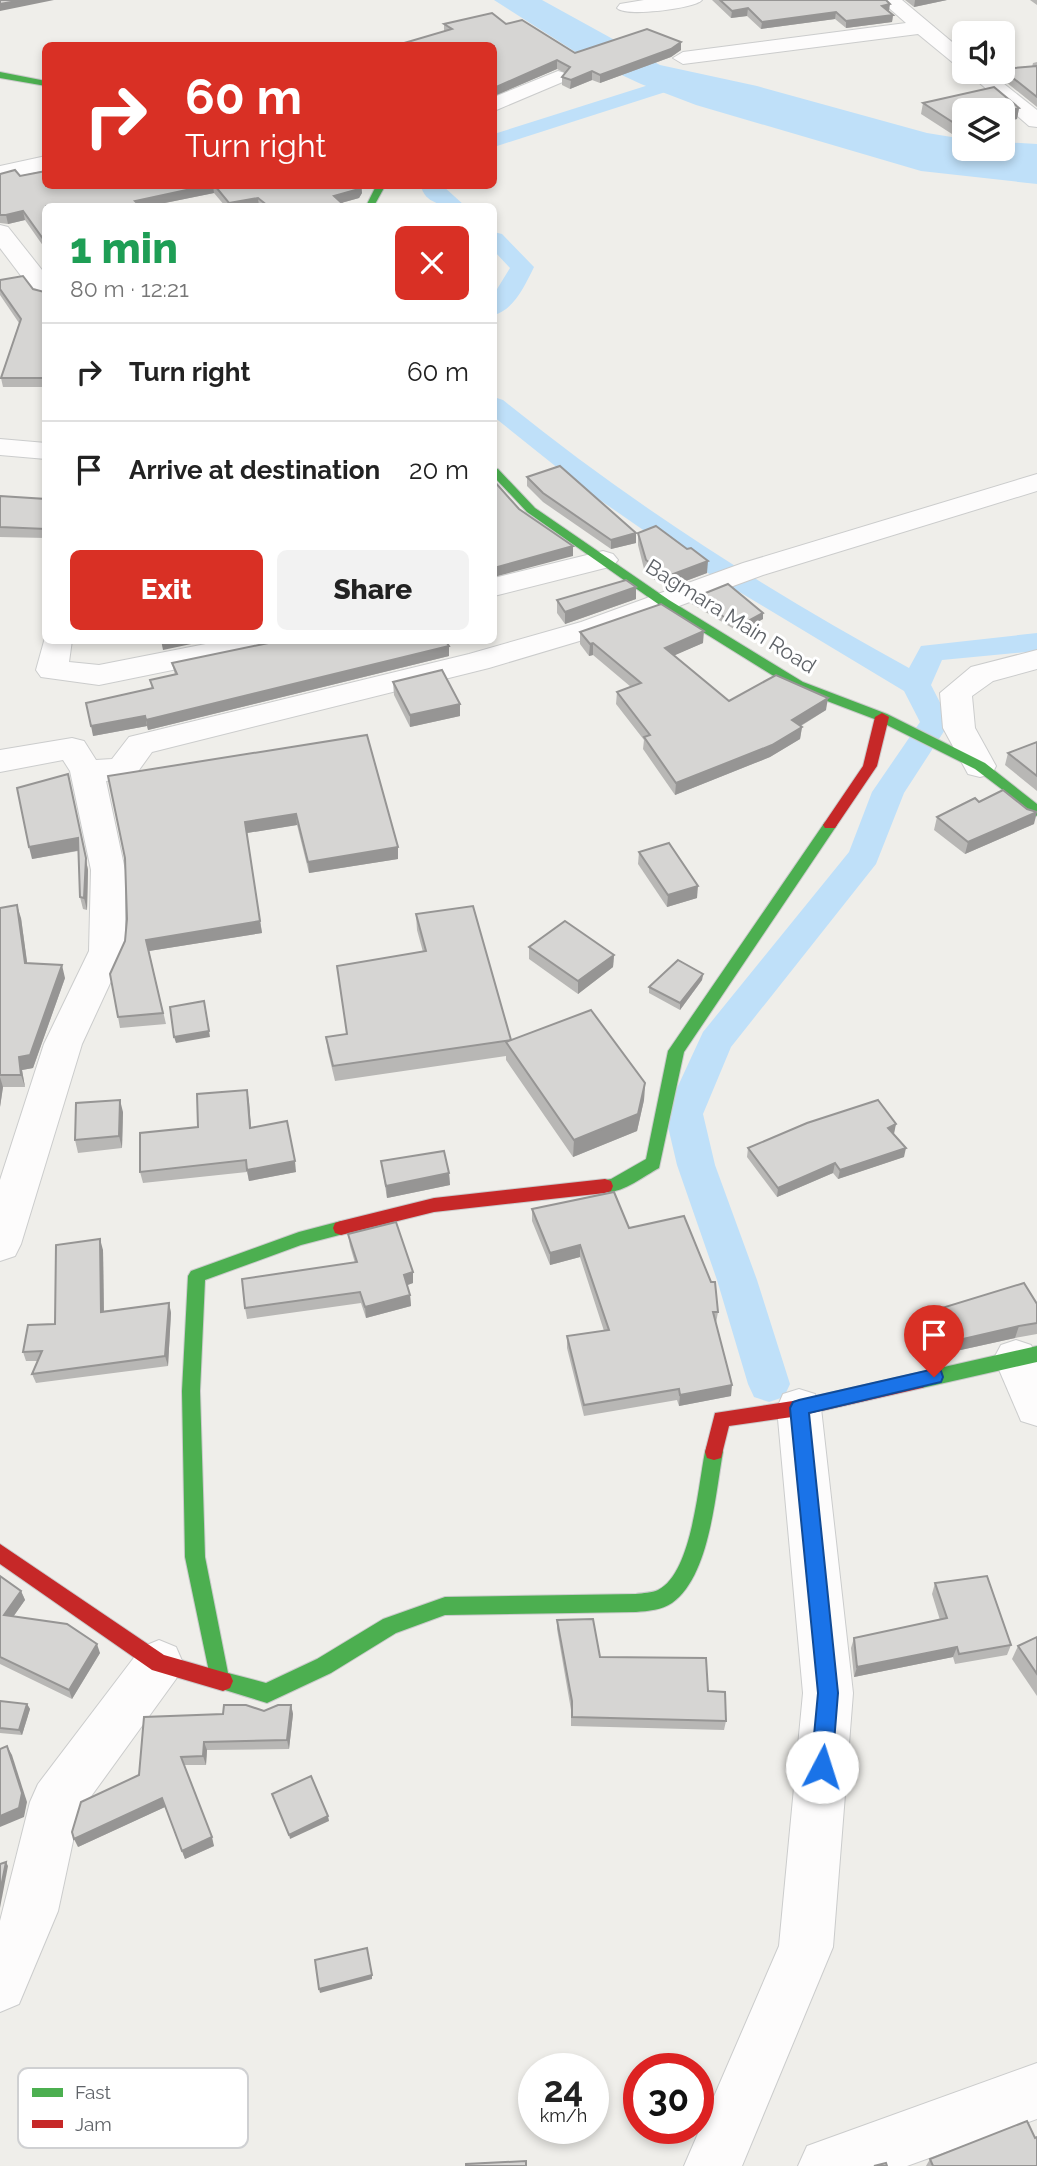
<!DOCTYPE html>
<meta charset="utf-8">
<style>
body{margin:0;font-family:Raleway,sans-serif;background:#f2f2f2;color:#222;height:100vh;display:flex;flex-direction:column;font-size:26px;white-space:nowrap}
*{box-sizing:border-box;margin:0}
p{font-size:23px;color:#767676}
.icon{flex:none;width:38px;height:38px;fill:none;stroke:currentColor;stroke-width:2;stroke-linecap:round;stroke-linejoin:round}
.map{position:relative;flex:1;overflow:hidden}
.panel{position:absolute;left:42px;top:203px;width:455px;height:441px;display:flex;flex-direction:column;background:#fff;border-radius:10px;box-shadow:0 4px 10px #0003}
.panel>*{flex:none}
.guide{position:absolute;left:42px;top:42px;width:455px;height:147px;border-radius:10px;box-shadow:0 4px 10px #0003;background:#d93025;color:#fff;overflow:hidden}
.buttons{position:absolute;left:952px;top:21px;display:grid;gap:14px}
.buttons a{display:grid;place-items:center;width:63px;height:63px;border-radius:10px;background:#fff;box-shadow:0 4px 10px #0003;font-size:35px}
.speed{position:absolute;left:518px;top:2053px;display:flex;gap:14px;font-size:35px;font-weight:700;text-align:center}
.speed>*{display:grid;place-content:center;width:91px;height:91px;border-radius:50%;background:#fff;box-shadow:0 4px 10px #0003;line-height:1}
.speed small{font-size:18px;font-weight:400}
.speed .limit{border:10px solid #d22;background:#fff;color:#111}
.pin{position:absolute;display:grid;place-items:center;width:60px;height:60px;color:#fff;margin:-72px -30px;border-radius:50% 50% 50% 0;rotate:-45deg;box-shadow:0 0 7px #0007}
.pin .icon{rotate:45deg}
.me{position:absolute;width:77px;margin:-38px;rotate:5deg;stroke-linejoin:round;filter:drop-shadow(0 0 5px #0008)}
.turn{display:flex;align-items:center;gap:24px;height:147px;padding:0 28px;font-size:32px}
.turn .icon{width:91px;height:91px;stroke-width:2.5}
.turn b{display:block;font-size:49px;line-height:60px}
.round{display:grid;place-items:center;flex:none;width:74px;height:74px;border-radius:10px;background:#f2f2f2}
.head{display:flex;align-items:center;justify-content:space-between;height:119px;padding:0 28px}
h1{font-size:42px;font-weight:800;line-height:52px;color:#1e9e55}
.cta{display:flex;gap:14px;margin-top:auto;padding:14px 28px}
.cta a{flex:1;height:80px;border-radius:10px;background:#d93025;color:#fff;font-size:28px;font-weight:800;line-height:80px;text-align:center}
.cta a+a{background:#f2f2f2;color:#222}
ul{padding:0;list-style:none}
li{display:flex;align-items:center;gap:21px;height:98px;padding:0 28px;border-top:2px solid #e0e0e0}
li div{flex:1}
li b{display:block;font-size:26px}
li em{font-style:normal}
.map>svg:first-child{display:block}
.water{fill:#bfe0f9}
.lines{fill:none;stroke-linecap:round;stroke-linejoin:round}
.canal{fill:#bfe0f9;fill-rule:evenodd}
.street-casing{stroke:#cbcccc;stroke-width:2}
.fast-casing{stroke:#cacacb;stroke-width:2}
.jam-casing{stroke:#cacacb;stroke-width:2}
.street{fill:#fdfcfc;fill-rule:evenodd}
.fast{fill:#4caf50;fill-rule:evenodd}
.jam{fill:#c62828;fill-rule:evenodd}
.wall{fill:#b8b7b5}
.shaded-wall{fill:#969594}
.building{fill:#d6d5d3;stroke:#969594;stroke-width:2}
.route{fill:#1a73e8;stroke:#114b97;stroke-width:2}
.labels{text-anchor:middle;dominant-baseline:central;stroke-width:6;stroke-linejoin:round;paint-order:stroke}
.street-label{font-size:21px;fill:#5f6368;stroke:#fff}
.key{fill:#fff;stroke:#cfd0d2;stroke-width:2}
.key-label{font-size:19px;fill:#5f6368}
</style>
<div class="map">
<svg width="1037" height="2166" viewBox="0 0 1037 2166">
<rect width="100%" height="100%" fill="#efeeea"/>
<polygon class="water" points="494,0 542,0 660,65 757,86 927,133 964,139 964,149 1003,149 1003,142 1037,144 1037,184 921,171 696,105 641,84 585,58"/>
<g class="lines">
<g class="canal">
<polygon points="674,77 681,79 684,83 681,87 494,147 494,134"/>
<path d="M 421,186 L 443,186 L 465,206 C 448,207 425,205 421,186 Z"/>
<path d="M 494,232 L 502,234 L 534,267 C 525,285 514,310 494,315 L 494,294 L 510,268 L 494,251 Z"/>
<path d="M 494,397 L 503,400 C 630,503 766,590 909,668 L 921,646 L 1037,633 L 1037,651 L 942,660 L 931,685 L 950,722 L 904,793 L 876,864 L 731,1047 L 703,1114 L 715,1165 L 757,1280 L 790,1384 L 784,1397 L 769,1402 L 754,1397 L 748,1384 L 717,1280 L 677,1165 L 665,1114 L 703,1032 L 849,852 L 872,792 L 920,722 L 904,691 L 688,561 L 584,489 L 494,417 Z"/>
</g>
<g class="street-casing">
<g id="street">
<path d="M 644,0 L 702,0 C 694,9 625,17 617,8 L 620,4 Z"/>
<polygon points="880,0 902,0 964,52 964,68 957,66 918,34 683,64 673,58 683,52 906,23"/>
<polygon points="558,71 565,73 568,77 565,81 494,111 494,97"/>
<polygon points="967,72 989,72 1037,110 1037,127 1029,126"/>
<polygon points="46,156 46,170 0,180 0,166"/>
<polygon points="0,225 8,227 46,275 46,299 37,297 0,248"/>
<polygon points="0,439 46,443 46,459 0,455"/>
<polygon points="1037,474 1037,491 763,575 603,634 489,668 152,752 134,777 106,781 125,870 125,951 82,1044 21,1244 15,1256 0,1261 0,1180 44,1044 89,951 91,870 70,771 63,760 0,772 0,750 72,738 84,741 96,760 112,759 129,737 469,654 581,622 743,563"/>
<polygon points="603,551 613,554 618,560 613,566 494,596 494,578"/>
<polygon points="46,634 46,640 72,640 69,662 99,665 226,640 291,640 287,647 276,649 99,685 41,677 36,670"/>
<polygon points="1037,650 1037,669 993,681 972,696 975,728 996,766 992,774 980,777 968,774 943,728 940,693 971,667"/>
<polygon points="1016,1340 1031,1345 1037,1357 1037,1426 1021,1421 994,1358 1001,1345"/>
<polygon points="799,1389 815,1394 821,1408 853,1693 833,1947 742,2166 684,2166 779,1946 803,1693 777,1408 783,1394"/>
<polygon points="159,1640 176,1647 183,1663 176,1679 79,1813 58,1911 19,2004 0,2012 0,1921 30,1802 38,1784 142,1647"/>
<polygon points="1037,2063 1037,2119 907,2166 798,2166 807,2146"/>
</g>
</g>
<g class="fast-casing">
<g id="fast">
<polygon points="0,72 46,81 46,86 0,78"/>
<polygon points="376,186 385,186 374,206 366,206"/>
<polygon points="494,468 498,469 535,508 669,600 803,682 887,714 985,763 1037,804 1037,816 975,769 877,720 793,688 661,606 527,512 494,477"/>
<path d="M 830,820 L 837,825 L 835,828 L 684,1052 L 659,1168 C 642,1177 619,1197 599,1191 L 597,1186 L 599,1181 L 611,1179 L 646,1159 L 668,1051 L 825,822 Z"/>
<path d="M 341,1221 L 347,1223 L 349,1228 L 347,1233 L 301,1245 L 205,1280 L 200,1391 L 205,1557 L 228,1673 L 266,1683 L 317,1659 L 383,1619 L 445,1597 L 636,1594 C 643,1593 652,1593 658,1590 C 692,1573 698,1486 705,1452 L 707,1446 L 714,1444 L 721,1446 L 723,1452 C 715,1495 710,1576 672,1603 C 662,1610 648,1611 636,1612 L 445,1615 L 396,1633 L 331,1673 L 267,1703 L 212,1686 L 185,1557 L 182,1391 L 188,1276 L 191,1271 L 299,1232 Z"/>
<polygon points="1037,1346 1037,1362 922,1388 916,1385 913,1380 916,1375 922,1372"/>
</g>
</g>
<g class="jam-casing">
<g id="jam">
<polygon points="882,713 889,717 877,766 835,828 825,828 823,825 863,766 875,717"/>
<polygon points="605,1179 611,1181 613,1186 611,1191 605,1193 434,1212 341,1235 335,1233 333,1228 335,1223 341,1221 434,1198"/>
<polygon points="922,1372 928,1375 931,1380 928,1385 922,1388 799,1416 729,1426 721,1458 714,1460 707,1458 705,1452 715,1413 799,1400"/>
<polygon points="0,1544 164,1655 230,1674 233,1681 230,1688 223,1691 152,1670 0,1564"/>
</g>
</g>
<use href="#street" class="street"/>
<use href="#fast" class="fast"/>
<use href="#jam" class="jam"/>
</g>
<g class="wall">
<polygon points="712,0 886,0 889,11 893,15 892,22 846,28 835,19 761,29 747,16 731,18"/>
<polygon points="905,0 947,0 914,7"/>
<polygon points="1030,0 1037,0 1037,5"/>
<polygon points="444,24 506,24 575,53 681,50 671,57 600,83 592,80 570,89 562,85 562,77 565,73 557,69 494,96 494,46 444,31"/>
<polygon points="1037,62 1037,107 1001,78 1003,69 1032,67 1033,63"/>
<polygon points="994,87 1019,108 1017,119 1003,122 1003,110 964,110 964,131 952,134 921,114 923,103"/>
<polygon points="42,105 46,105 46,116 43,114"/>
<polygon points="0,174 20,176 46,186 362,186 362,193 359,198 341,203 345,206 225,206 214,193 150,206 46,206 46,250 25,220 8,224 0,223"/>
<polygon points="0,280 44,292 46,291 46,387 3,387 1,378 19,323 0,295"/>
<polygon points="527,477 636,543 611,549 543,502 527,486"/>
<polygon points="0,496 46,499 46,538 0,537"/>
<polygon points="638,533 687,549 707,573 667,588 645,573 638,545"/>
<polygon points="636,587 636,599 565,624 557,613 557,600"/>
<polygon points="693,598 763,619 739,632 692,604"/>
<polygon points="580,632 703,643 674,655 729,701 826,710 801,726 802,727 800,739 770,757 675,795 643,749 644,740 616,704 617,692 631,687 593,655 589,656 580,644"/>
<polygon points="449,656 148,730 147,726 93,736 152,688 150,680 175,675 172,663"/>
<polygon points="393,682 460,716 410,727 394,695"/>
<polygon points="367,735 398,847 398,859 309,873 297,825 247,833 262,933 149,951 166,1024 120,1028 118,1017 127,919"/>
<polygon points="1037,742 1037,791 1005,765 1008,753"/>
<polygon points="68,774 88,870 87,910 83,909 80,897 78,851 32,859"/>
<polygon points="979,802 1034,824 965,854 934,830 937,817"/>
<polygon points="639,852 697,898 667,907 638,864"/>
<polygon points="0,908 21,918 27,963 65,978 33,1068 22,1070 25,1087 3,1087 0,1107"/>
<polygon points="416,914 511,1040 645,1083 644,1100 637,1131 573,1157 506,1060 506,1056 335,1081 328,1052 326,1037 347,1034 337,966 423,952 417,930"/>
<polygon points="529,947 614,955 613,967 578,994 529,959"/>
<polygon points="703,974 702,980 680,1010 649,993 649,987"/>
<polygon points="247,1090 251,1128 296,1172 249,1181 247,1172 143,1183 140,1172"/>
<polygon points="123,1112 122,1148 78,1153 75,1140"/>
<polygon points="894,1134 904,1157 838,1179 833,1173 777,1197 747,1157 748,1148"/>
<polygon points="381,1161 449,1173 450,1185 387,1198"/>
<polygon points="532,1209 629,1228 718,1312 716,1323 731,1396 679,1406 677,1400 584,1416 567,1348 567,1336 604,1331 580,1257 550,1265 532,1221"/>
<polygon points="348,1234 413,1283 407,1285 410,1295 411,1306 366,1318 361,1303 247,1319 245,1308 355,1263 350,1246"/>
<polygon points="103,1250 104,1311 169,1303 171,1313 168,1366 36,1383 32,1374 38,1361 26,1361 23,1352 55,1324"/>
<polygon points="1037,1304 1037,1334 1015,1338 947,1353 929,1323 932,1311"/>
<polygon points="0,1576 21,1591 25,1600 13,1617 100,1653 72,1699 0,1664"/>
<polygon points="935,1583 1011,1645 1007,1655 955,1664 953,1657 854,1677 851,1648 854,1638 940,1620 932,1594"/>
<polygon points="557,1620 600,1657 708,1691 726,1721 724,1730 571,1726 571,1710 557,1629"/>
<polygon points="1037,1637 1037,1696 1012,1659 1018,1646"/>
<polygon points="0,1701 27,1704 30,1709 22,1735 0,1733"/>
<polygon points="291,1705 293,1714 289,1749 207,1750 206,1765 184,1765 214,1846 185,1859 165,1807 78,1847 139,1775 223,1714 264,1711"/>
<polygon points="1035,2138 1037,2166 926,2166 930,2159"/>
</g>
<g class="shaded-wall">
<polygon points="22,0 54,0 0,11 0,4"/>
<polygon points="915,0 947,0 914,7"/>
<polygon points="890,4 889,11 882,6"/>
<polygon points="748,8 747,16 731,18 732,11"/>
<polygon points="836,12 835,19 761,29 762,22"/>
<polygon points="893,15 892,22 846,28 846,21"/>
<polygon points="681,42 681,50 671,57 600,83 600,75"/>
<polygon points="557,60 557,69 494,96 494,88"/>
<polygon points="592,71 592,80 570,89 571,80"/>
<polygon points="1019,108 1017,119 1003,122 1003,112"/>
<polygon points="964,121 964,131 952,134 954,123"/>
<polygon points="205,186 213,186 214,193 150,206 136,206 135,201"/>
<polygon points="361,186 362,193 359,198 334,205 334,196"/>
<polygon points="258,198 259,206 229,206 229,203"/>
<polygon points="23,211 25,220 8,224 6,215"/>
<polygon points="636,533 636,543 611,549 611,540"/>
<polygon points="573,546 573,556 494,577 494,568"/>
<polygon points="708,561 707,573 667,588 668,576"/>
<polygon points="636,587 636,599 565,624 565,612"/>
<polygon points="763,613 763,619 739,632 739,626"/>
<polygon points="704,631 703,643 664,660 665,648"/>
<polygon points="161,640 210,640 163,650"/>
<polygon points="593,643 593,655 589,656 590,644"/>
<polygon points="449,646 449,656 148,730 146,720"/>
<polygon points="828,698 826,710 790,732 792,720"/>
<polygon points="460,704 460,716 410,727 410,715"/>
<polygon points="145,716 147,726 93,736 91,726"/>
<polygon points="802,727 800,739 770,757 675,795 676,783"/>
<polygon points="68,774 88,870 87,910 84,898 86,858"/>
<polygon points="1037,812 1034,824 965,854 968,842"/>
<polygon points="296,814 297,825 247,833 245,822"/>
<polygon points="78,838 81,850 32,859 29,847"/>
<polygon points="398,847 398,859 309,873 308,862"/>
<polygon points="698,886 697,898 667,907 668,895"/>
<polygon points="17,905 21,918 29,976 25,963"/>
<polygon points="260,921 262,933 149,951 146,940"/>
<polygon points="614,955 613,967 578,994 578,981"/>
<polygon points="62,965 65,978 33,1068 22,1070 25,1087 21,1075 19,1057"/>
<polygon points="703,974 702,980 680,1010 680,1003"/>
<polygon points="209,1031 210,1037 176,1043 174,1037"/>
<polygon points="0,1077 3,1087 0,1107"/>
<polygon points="645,1083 644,1100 637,1131 573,1157 574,1140"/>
<polygon points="247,1090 249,1101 252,1139 250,1128"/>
<polygon points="120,1100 123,1112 122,1148 119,1136"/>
<polygon points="896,1124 894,1134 886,1137 888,1128"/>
<polygon points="906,1148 904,1157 838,1179 840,1170"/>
<polygon points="295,1161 296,1172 249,1181 247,1170"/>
<polygon points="835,1163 833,1173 777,1197 778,1188"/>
<polygon points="449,1173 450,1185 387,1198 386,1186"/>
<polygon points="100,1239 103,1250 104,1322 101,1312"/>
<polygon points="580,1245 580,1257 550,1265 550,1253"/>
<polygon points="413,1272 413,1283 405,1286 404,1275"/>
<polygon points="410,1295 411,1306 366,1318 365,1307"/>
<polygon points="169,1303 171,1313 168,1366 165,1356"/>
<polygon points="1019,1326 1015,1338 947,1353 950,1342"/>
<polygon points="732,1385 731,1396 679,1406 680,1395"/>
<polygon points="21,1591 25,1600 8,1624 4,1615"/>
<polygon points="97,1644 100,1653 72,1699 69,1690"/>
<polygon points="957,1647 953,1657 854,1677 857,1667"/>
<polygon points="27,1704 30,1709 22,1735 19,1730"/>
<polygon points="291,1705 293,1714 289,1749 287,1740"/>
<polygon points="204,1742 207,1750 206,1765 203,1756"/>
<polygon points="7,1746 12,1755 27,1802 24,1817 0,1827 0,1816"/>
<polygon points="162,1798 165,1807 78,1847 74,1839"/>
<polygon points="328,1816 329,1821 290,1839 289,1835"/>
<polygon points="212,1837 214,1846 185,1859 182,1851"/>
<polygon points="6,1862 8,1866 0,1908 0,1892"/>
<polygon points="372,1975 372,1979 320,1993 319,1989"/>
</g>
<g class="building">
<polygon points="0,0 22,0 0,4"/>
<polygon points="720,0 886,0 890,4 882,6 893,15 846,21 836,12 762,22 748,8 732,11"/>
<polygon points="492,13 506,24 522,20 575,53 647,29 681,42 671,49 600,75 592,71 571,80 562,77 570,67 557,60 494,88 494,46 394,46 452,29 444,24"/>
<polygon points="1037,66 1037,97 1003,70 1003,69"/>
<polygon points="994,87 1019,108 1003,112 1003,110 964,110 964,121 954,123 923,103"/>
<polygon points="15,170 20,176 46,171 46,186 205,186 135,201 140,206 46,206 46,243 23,211 6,215 0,215 0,174"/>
<polygon points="215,186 361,186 359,189 334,196 345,206 268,206 258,198 229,203"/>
<polygon points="23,276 33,289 44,292 46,291 46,378 1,378 21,319 0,289 0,280"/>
<polygon points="560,466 636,533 611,540 543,493 527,477"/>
<polygon points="494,481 519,509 573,546 494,568"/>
<polygon points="0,496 46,499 46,529 0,527"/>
<polygon points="656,526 687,549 691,548 708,561 668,576 646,560 638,533"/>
<polygon points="626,580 636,587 565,612 557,600"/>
<polygon points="728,584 763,613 739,626 693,598"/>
<polygon points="661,604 704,631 665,648 729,701 776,675 828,698 792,720 802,727 772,745 676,783 644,737 650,735 617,692 641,683 593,643 590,644 580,632"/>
<polygon points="283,640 445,640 449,646 146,720 145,716 91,726 86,703 153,688 150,680 177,674 172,663"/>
<polygon points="442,670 460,704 410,715 393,682"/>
<polygon points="367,735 398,847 308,862 296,814 245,822 260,921 146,940 163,1013 118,1017 110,974 125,941 127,919 125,858 108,776"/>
<polygon points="1037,742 1037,776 1008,753"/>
<polygon points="68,774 86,858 84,898 80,897 78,838 29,847 17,788"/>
<polygon points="1003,790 1027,809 1037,812 968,842 937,817 975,798 979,802"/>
<polygon points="669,843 698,886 668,895 639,852"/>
<polygon points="17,905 25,963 62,965 30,1055 19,1057 21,1075 0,1075 0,908"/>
<polygon points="473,906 511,1040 333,1066 326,1037 347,1034 337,966 426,951 416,914"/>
<polygon points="565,921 614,955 578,981 529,947"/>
<polygon points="678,960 703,974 680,1003 649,987"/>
<polygon points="204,1001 209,1031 174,1037 170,1007"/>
<polygon points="591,1010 645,1083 638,1114 574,1140 506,1042"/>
<polygon points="247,1090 250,1128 287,1121 295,1161 247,1170 246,1160 140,1172 140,1133 198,1127 197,1094"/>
<polygon points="120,1100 119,1136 75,1140 76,1103"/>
<polygon points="878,1100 896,1124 888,1128 906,1148 840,1170 835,1163 778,1188 748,1148 807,1123"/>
<polygon points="444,1151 449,1173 386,1186 381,1161"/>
<polygon points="614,1192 629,1228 684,1216 711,1282 715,1282 718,1312 713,1312 732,1385 680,1395 679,1389 584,1405 567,1336 609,1330 580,1245 550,1253 532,1209"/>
<polygon points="396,1222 413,1272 404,1275 410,1295 365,1307 360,1292 245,1308 242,1279 357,1262 348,1234"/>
<polygon points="100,1239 101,1312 169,1303 165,1356 32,1374 42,1351 23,1352 28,1325 55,1324 56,1245"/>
<polygon points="1024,1283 1037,1304 1037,1323 1019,1326 950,1342 932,1311"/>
<polygon points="0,1576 21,1591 4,1615 67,1624 97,1644 69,1690 0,1657"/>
<polygon points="987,1576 1011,1645 959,1654 957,1647 857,1667 854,1638 947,1618 935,1583"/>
<polygon points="593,1619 600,1657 706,1658 708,1691 725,1692 726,1721 572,1717 572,1701 557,1620"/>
<polygon points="1037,1637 1037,1674 1018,1646"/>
<polygon points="0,1701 27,1704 19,1730 0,1728"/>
<polygon points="224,1705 246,1705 264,1711 278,1705 291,1705 287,1740 204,1742 203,1756 181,1757 212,1837 182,1851 162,1798 74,1839 72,1832 81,1802 139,1775 144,1717 223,1714"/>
<polygon points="7,1746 22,1793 19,1808 0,1816 0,1749"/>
<polygon points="311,1776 328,1816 289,1835 272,1794"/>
<polygon points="6,1862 0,1892 0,1864"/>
<polygon points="367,1948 372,1975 319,1989 315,1960"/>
<polygon points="1027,2121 1035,2138 1037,2137 1037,2166 933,2166 930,2159"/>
<polygon points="526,2161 526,2166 466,2166 466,2164"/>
<polygon points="886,2163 887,2166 874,2166"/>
</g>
<polygon class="route" points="934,1369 941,1371 943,1377 941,1382 809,1413 838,1693 832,1767 829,1774 822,1777 814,1774 811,1767 818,1693 790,1408 793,1402 799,1400"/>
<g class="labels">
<g class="street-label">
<text transform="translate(731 616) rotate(32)">Bagmara Main Road</text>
</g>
</g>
<rect x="18" y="2068" width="230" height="80" rx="10" class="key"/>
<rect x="32" y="2088" width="31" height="9" fill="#4caf50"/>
<rect x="32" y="2120" width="31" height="8" fill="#c62828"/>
<g class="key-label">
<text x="75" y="2099">Fast</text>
<text x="75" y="2131">Jam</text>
</g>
</svg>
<div class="buttons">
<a><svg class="icon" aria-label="sound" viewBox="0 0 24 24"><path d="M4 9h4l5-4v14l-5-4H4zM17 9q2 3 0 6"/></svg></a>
<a><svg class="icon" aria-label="layers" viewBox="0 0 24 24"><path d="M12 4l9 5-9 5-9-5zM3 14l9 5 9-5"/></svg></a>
</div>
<div class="speed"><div>24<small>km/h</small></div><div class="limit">30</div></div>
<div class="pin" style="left:934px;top:1377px;background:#d93025"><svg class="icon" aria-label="arrive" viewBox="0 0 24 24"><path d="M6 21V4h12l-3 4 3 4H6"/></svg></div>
<svg class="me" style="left:822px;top:1767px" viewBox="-20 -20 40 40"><circle r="19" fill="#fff"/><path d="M0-13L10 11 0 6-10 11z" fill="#1a73e8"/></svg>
<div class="guide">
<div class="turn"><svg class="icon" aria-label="right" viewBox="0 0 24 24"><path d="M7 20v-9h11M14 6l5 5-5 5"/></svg><div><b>60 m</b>Turn right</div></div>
</div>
<section class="panel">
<div class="head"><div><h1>1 min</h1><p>80 m · 12:21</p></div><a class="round" style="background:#d93025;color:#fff"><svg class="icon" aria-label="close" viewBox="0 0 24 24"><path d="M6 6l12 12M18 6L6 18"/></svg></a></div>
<ul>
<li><svg class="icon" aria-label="right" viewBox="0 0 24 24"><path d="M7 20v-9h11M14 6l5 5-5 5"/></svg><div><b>Turn right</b></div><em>60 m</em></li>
<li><svg class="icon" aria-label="arrive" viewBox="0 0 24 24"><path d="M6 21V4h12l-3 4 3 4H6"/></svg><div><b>Arrive at destination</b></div><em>20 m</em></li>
</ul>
<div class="cta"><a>Exit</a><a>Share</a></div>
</section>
</div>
